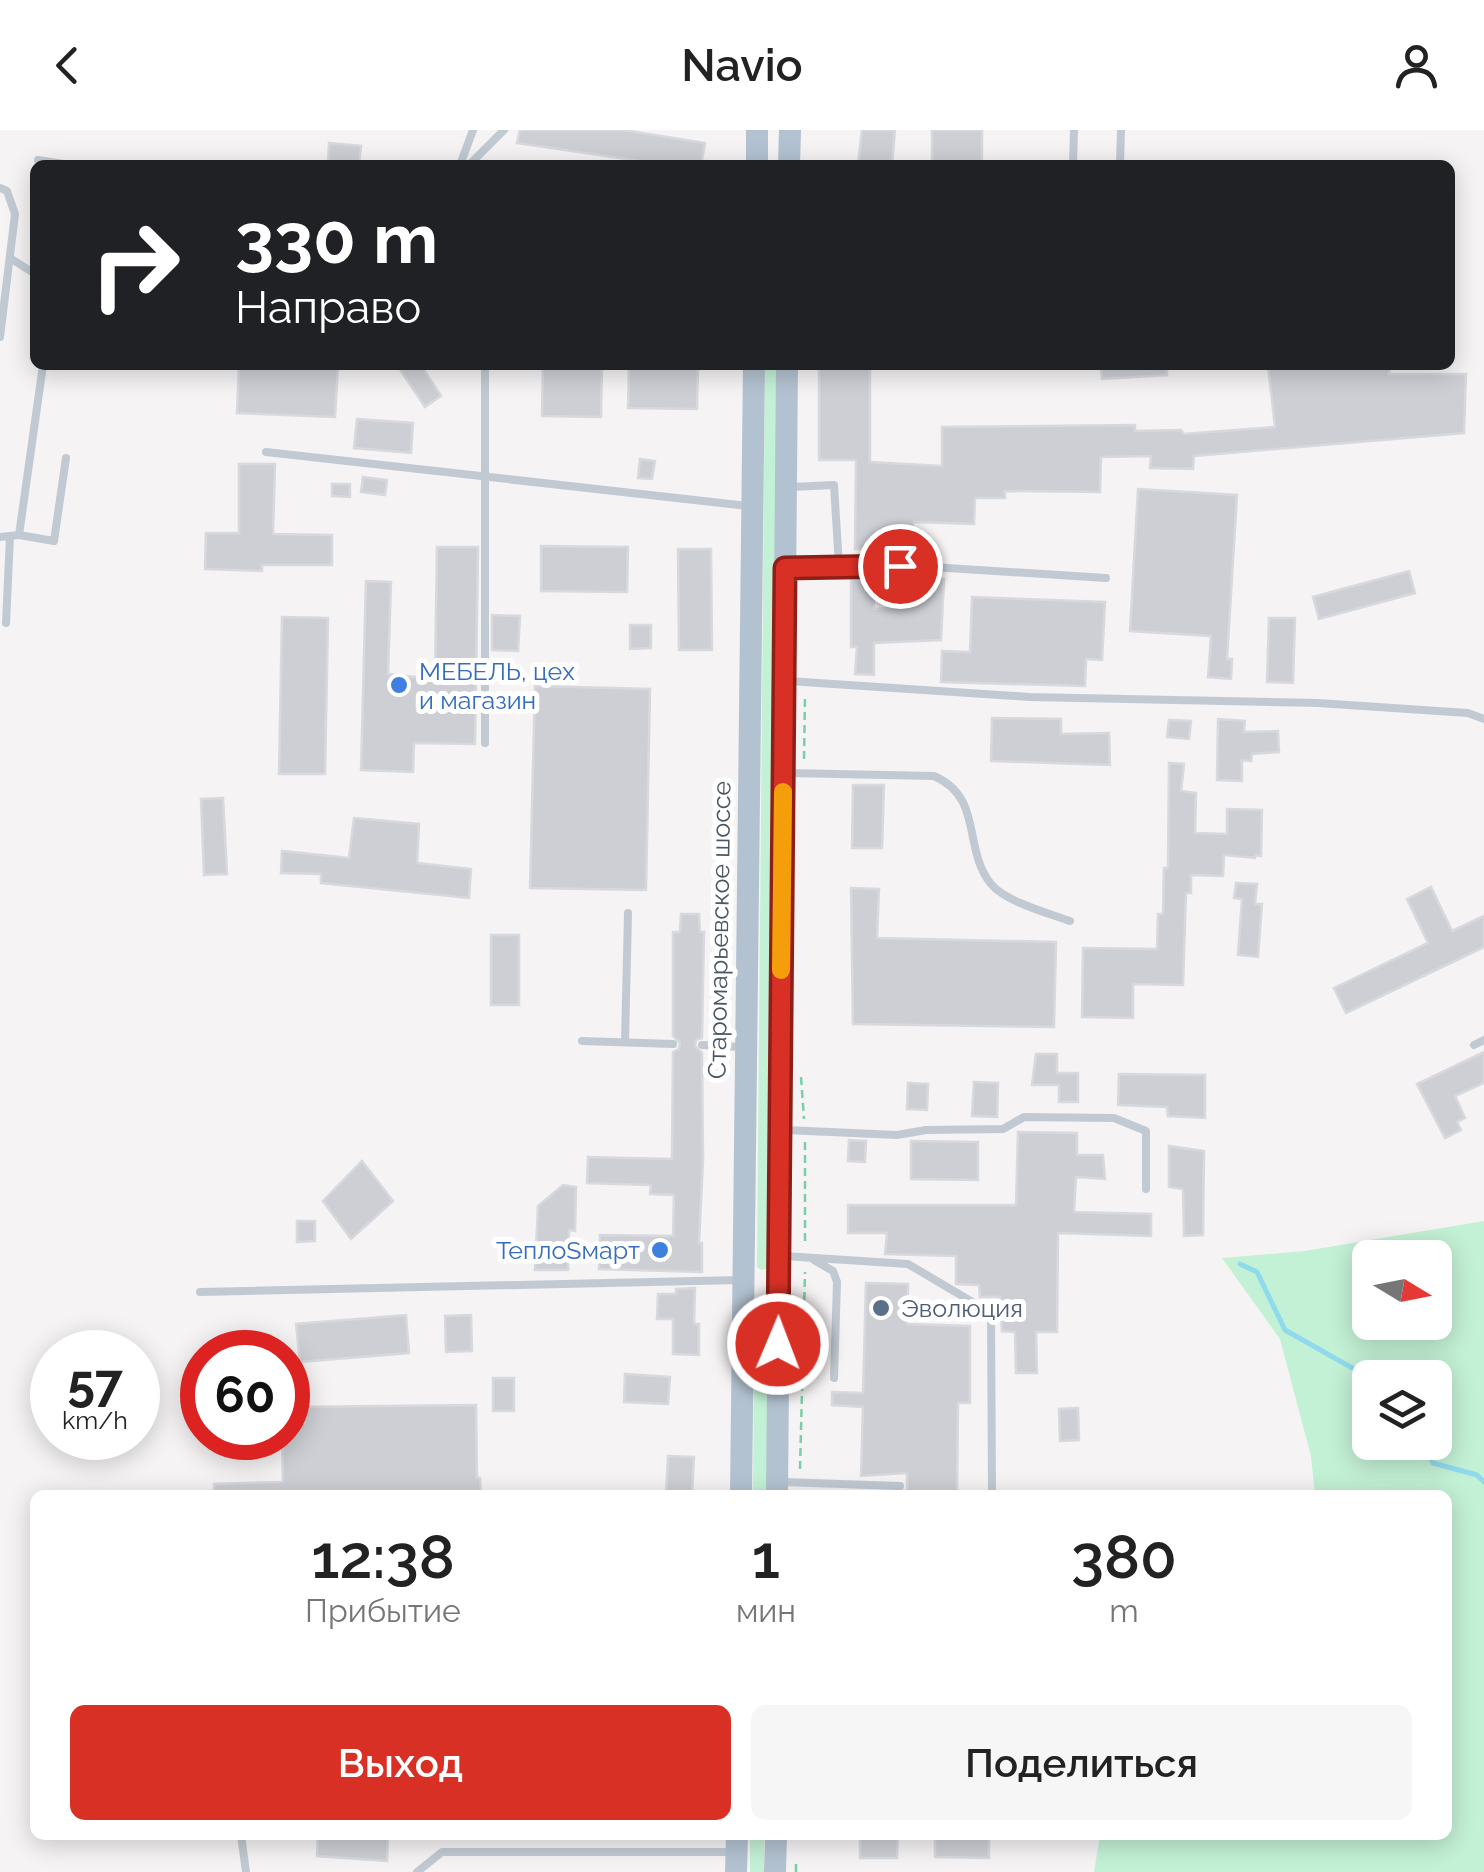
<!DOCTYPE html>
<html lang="ru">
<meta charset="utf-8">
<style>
body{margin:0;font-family:Raleway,sans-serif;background:#f6f6f6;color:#222;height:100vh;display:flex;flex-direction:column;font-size:38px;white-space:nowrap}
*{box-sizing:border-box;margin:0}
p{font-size:32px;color:#767676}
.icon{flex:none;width:55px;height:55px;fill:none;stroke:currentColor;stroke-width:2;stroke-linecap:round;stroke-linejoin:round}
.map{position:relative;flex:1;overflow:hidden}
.side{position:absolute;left:30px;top:1360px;width:1422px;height:350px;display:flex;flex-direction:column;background:#fff;border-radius:15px;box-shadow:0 5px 25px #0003}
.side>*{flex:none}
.top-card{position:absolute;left:30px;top:30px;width:1425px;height:210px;border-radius:15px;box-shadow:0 5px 25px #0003;background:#202124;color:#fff;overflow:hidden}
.needle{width:65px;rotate:100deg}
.buttons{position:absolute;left:1352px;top:1110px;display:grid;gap:20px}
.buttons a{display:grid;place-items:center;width:100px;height:100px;border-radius:15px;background:#fff;box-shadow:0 5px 25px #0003;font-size:50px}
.speed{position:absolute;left:30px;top:1200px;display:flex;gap:20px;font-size:50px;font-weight:700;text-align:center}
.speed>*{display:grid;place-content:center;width:130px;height:130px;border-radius:50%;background:#fff;box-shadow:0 5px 25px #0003;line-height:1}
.speed small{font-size:25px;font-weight:400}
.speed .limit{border:15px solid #d22;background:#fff;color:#111}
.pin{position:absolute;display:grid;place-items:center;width:85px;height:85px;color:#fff;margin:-42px;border:5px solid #fff;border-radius:50%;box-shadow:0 2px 10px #0007}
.me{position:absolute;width:110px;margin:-55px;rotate:1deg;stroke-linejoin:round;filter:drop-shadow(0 0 8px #0008)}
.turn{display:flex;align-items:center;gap:35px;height:210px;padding:0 40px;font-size:45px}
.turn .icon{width:130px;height:130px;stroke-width:2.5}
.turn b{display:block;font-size:70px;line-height:85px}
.eta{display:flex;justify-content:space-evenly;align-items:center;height:170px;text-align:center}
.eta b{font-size:60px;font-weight:600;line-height:70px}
.action{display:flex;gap:20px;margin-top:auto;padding:20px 40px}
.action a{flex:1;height:115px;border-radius:15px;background:#d93025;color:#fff;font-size:40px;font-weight:600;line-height:115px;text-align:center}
.action a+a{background:#f6f6f6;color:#222}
header{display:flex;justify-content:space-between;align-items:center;height:130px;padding:0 40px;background:#fff;font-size:45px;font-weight:600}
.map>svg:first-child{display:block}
.green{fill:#c3f1d5;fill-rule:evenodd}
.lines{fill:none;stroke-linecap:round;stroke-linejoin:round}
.stream{stroke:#90daee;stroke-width:5}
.building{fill:#cdcfd5;stroke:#d7d9de;stroke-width:2.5}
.path{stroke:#7ad0a6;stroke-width:2.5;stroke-dasharray:8 5;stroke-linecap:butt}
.lane{stroke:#c1cad2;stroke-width:8}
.primary{stroke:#b3c2d1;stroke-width:22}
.route-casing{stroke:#8d1f18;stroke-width:25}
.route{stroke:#d93025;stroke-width:18}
.slow{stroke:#f59e0b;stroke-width:18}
.shop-dot{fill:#3f7fe0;stroke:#fff;stroke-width:4}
.service-dot{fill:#5c6f8a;stroke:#fff;stroke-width:4}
.labels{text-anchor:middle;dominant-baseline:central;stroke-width:10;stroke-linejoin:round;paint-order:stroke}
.shop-label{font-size:25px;fill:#366cbe;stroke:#fff;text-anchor:start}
.street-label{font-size:25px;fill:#4a5661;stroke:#fff}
.service-label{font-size:25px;fill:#4e5e75;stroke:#fff;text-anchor:start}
</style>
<header><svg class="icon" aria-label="back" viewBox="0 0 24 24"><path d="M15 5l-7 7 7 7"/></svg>Navio<svg class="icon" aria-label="person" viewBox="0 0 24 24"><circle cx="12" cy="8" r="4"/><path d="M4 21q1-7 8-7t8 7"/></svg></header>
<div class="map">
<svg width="1484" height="1742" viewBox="0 0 1484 1742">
<rect width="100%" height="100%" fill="#f5f3f3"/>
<g class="green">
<polygon points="765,235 779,235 770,1138 761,1140 757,1137"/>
<path d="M 1484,1091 L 1484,1742 L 1094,1742 L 1100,1705 L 1448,1705 L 1448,1365 L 1315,1365 L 1311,1326 L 1280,1209 L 1222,1128 L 1305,1121 ZM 1370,1128 L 1435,1128 L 1435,1192 L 1370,1192 ZM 1370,1248 L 1435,1248 L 1435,1312 L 1370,1312 Z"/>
<polygon points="758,1222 768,1224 767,1365 753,1365 754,1224"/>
<rect x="750" y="1705" width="14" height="37"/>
</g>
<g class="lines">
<g class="stream">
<polyline points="1240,1134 1257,1142 1285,1200 1370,1248"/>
<polyline points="1424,1312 1433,1333 1477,1345 1484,1352"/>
</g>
</g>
<g class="building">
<polygon points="520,0 623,0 705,13 701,35 667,35 517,13"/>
<polygon points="862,0 895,0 892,35 858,35"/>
<rect x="932" y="0" width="50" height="35"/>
<polygon points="329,13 361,16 359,35 328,35"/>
<polygon points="239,235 338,235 335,287 237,283"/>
<polygon points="397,235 421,235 441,266 425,277"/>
<polygon points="543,235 602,235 601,287 542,286"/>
<polygon points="629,235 698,235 697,279 628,278"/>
<polygon points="819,235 870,235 870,332 942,336 942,297 1135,295 1135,301 1181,300 1184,304 1275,297 1268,235 1391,235 1389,244 1466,244 1464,303 1194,326 1193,339 1150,338 1151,326 1101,327 1100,362 1005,361 1005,368 975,368 974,394 914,392 912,397 904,396 902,419 855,419 856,330 819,330"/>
<polygon points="1101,235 1167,235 1167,245 1102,249"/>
<polygon points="357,289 413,293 411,323 354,318"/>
<polygon points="640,329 655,331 652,349 638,348"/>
<polygon points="239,334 275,334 273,404 332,405 332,435 262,435 262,441 205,439 206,403 239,403"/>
<polygon points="363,347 387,350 385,365 361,362"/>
<polygon points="332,354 350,354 350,367 332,366"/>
<polygon points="1138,359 1237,365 1227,529 1232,529 1231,549 1208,547 1211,506 1130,501"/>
<polygon points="541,416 628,417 627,462 541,461"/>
<polygon points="437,417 478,417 475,614 414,613 413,642 361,640 366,451 391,452 388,544 435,549"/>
<polygon points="678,419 711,419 712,520 679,520"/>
<polygon points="1409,441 1415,463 1319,489 1313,467"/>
<polygon points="851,448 874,448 874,479 904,477 908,449 944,449 941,510 874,513 874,545 855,544 857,517 851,517"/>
<polygon points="972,467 1105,472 1102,530 1086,529 1085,556 941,552 942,521 970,522"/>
<polygon points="492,485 520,486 518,521 492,520"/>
<polygon points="282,487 328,488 325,644 279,644"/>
<polygon points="1269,488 1295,488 1293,553 1267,552"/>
<polygon points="630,495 651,495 651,518 630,519"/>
<polygon points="535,556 650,559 646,760 530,758"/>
<polygon points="992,588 1061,589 1061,604 1109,603 1110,635 991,631"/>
<polygon points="1218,589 1245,591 1244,602 1278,601 1279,622 1252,624 1251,631 1242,630 1242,651 1217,650"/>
<polygon points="1169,590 1191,591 1189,609 1167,607"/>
<polygon points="1169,633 1184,634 1181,661 1196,663 1195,703 1227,704 1227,679 1262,680 1261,726 1256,725 1255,728 1224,725 1223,746 1191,745 1191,763 1186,763 1183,855 1133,854 1133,888 1082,887 1083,818 1157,819 1158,784 1163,784 1164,738 1168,738"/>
<polygon points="853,655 884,655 882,718 852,718"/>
<polygon points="223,668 227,744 204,745 201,669"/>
<polygon points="354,688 419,694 417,733 471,739 469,768 321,753 321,744 281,743 282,721 349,728"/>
<polygon points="1236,753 1257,754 1255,774 1262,774 1258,827 1238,825 1242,769 1234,768"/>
<polygon points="1431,757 1452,801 1484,786 1484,817 1346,883 1334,858 1428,813 1407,769"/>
<polygon points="851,758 879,759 877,808 1056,812 1054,897 853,894"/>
<polygon points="681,784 699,784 700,802 704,802 702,908 696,910 695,916 702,923 703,1030 699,1113 702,1113 702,1142 599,1139 600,1105 673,1106 674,1065 650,1064 651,1055 587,1053 588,1027 672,1029 673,922 679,919 680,913 673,906 673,802 680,802"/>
<rect x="491" y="805" width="28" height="70"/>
<polygon points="1484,922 1484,953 1455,966 1465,988 1457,992 1461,1000 1445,1008 1417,954"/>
<polygon points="1036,924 1057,924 1057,943 1078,943 1078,972 1059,972 1059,955 1032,955"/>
<polygon points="1119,944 1205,945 1205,988 1168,986 1167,977 1118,975"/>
<polygon points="974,952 998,953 997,987 972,986"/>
<polygon points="908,953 928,954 927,980 907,979"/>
<polygon points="1018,1002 1077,1003 1077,1025 1103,1025 1105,1049 1076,1047 1074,1082 1151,1084 1151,1106 1058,1103 1057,1202 1036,1202 1037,1243 1016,1243 1015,1202 1002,1201 1000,1167 980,1167 979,1155 956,1154 956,1126 885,1124 887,1103 848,1103 848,1075 1016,1075"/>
<polygon points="849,1010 866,1011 865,1032 848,1031"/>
<polygon points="911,1011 978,1012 978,1050 911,1049"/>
<polygon points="1169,1016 1204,1021 1203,1105 1184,1106 1183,1059 1169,1057"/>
<polygon points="362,1031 393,1071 351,1109 323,1071"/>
<polygon points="563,1055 576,1057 575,1101 569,1100 568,1140 535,1140 538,1076"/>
<polygon points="297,1091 315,1091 315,1111 297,1112"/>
<polygon points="866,1153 908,1154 907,1194 970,1196 970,1273 958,1273 957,1365 907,1365 907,1343 861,1346 863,1277 832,1275 832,1262 863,1263"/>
<polygon points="695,1158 694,1194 699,1194 699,1225 673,1224 673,1189 657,1189 658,1164 676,1164 676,1159"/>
<polygon points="406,1185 409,1223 300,1232 296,1194"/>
<polygon points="471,1185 472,1221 446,1222 445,1186"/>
<polygon points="625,1244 670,1247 668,1274 624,1272"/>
<rect x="493" y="1248" width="21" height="33"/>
<polygon points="476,1275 477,1348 480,1348 481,1365 214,1365 214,1354 283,1352 282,1308 288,1308 288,1277"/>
<polygon points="1078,1278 1079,1310 1060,1311 1059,1279"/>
<polygon points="668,1326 694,1327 692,1365 666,1365"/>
<polygon points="318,1705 388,1705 387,1731 317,1726"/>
<polygon points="860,1705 898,1705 897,1728 860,1728"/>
<polygon points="935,1705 989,1705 989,1728 935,1727"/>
</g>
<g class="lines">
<g class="path">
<polyline points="804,629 805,567"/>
<polyline points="801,947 804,989"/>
<polyline points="805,1012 805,1114"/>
<polyline points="800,1339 805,1142"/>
<polyline points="796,1742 796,1731"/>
</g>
<g class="lane">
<polyline points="38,30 70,35"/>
<polyline points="460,35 473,0"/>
<polyline points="469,35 504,0"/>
<polyline points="1073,35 1074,0"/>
<polyline points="1120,35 1121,0"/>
<polyline points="0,58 7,61 15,84 0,207"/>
<polyline points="10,128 35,144"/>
<polyline points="485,235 485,613"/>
<polyline points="266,322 748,376"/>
<polyline points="791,357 834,355 839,436"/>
<polyline points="19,405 54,411 66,328"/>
<polyline points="0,407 19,405 43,235"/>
<polyline points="786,438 900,435 1106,448"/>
<polyline points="6,493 10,406"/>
<polyline points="788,551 1030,567 1318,573 1468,583 1484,589"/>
<path d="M 788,643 L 934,646 C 984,668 962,718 991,754 C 1006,772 1048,783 1070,791"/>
<polyline points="582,911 673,914"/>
<polyline points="625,912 628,783"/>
<polyline points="702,915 741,917"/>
<polyline points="1474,915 1484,910"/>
<polyline points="785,1000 897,1005 926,1000 1003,999 1024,987 1114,988 1146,1001 1146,1059"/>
<polyline points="784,1126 908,1134 991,1183 992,1365"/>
<polyline points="814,1130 833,1141 837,1152 834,1248"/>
<polyline points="200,1162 740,1150"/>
<polyline points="782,1352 900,1356"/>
<polyline points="241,1705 246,1742"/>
<polyline points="417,1742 442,1722 732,1722"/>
</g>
<g class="primary">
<polyline points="757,35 757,0"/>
<polyline points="789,35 790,0"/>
<polyline points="741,1365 754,235"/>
<polyline points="777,1365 787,235"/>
<polyline points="736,1742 737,1705"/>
<polyline points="775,1742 776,1705"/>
</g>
</g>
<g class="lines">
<g class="route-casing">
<polyline id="route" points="778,1214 785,438 900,436"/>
</g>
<use href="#route" class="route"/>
<polyline class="slow" points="781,840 783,662"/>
</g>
<g class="shop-dot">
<circle cx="399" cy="555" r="10"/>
<circle cx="660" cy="1120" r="10"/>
</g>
<circle class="service-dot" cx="881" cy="1178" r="10"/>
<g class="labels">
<g class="shop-label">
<text x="419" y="541">МЕБЕЛЬ, цех<tspan x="419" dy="29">и магазин</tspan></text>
<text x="640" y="1120" text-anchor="end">ТеплоSмарт</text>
</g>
<g class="street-label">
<text transform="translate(719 800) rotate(-89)">Старомарьевское шоссе</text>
</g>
<g class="service-label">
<text x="901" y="1178">Эволюция</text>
</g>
</g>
</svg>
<div class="buttons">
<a><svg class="needle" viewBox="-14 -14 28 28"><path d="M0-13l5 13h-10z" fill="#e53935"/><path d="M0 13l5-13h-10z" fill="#767676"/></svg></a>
<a><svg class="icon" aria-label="layers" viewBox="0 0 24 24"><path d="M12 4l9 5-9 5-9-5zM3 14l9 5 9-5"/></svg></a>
</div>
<div class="speed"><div>57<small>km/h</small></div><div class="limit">60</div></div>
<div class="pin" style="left:900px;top:436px;background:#d93025"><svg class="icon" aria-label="arrive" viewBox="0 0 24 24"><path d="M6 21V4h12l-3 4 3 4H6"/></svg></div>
<svg class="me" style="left:778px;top:1214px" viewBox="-20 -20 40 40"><circle r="17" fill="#d93025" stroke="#fff" stroke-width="3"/><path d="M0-11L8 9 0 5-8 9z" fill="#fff"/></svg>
<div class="top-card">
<div class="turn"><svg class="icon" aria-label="right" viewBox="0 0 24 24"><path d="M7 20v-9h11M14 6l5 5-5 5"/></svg><div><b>330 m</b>Направо</div></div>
</div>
<section class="side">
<div class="eta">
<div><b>12:38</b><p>Прибытие</p></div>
<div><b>1</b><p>мин</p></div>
<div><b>380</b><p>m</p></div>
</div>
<div class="action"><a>Выход</a><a>Поделиться</a></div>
</section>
</div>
